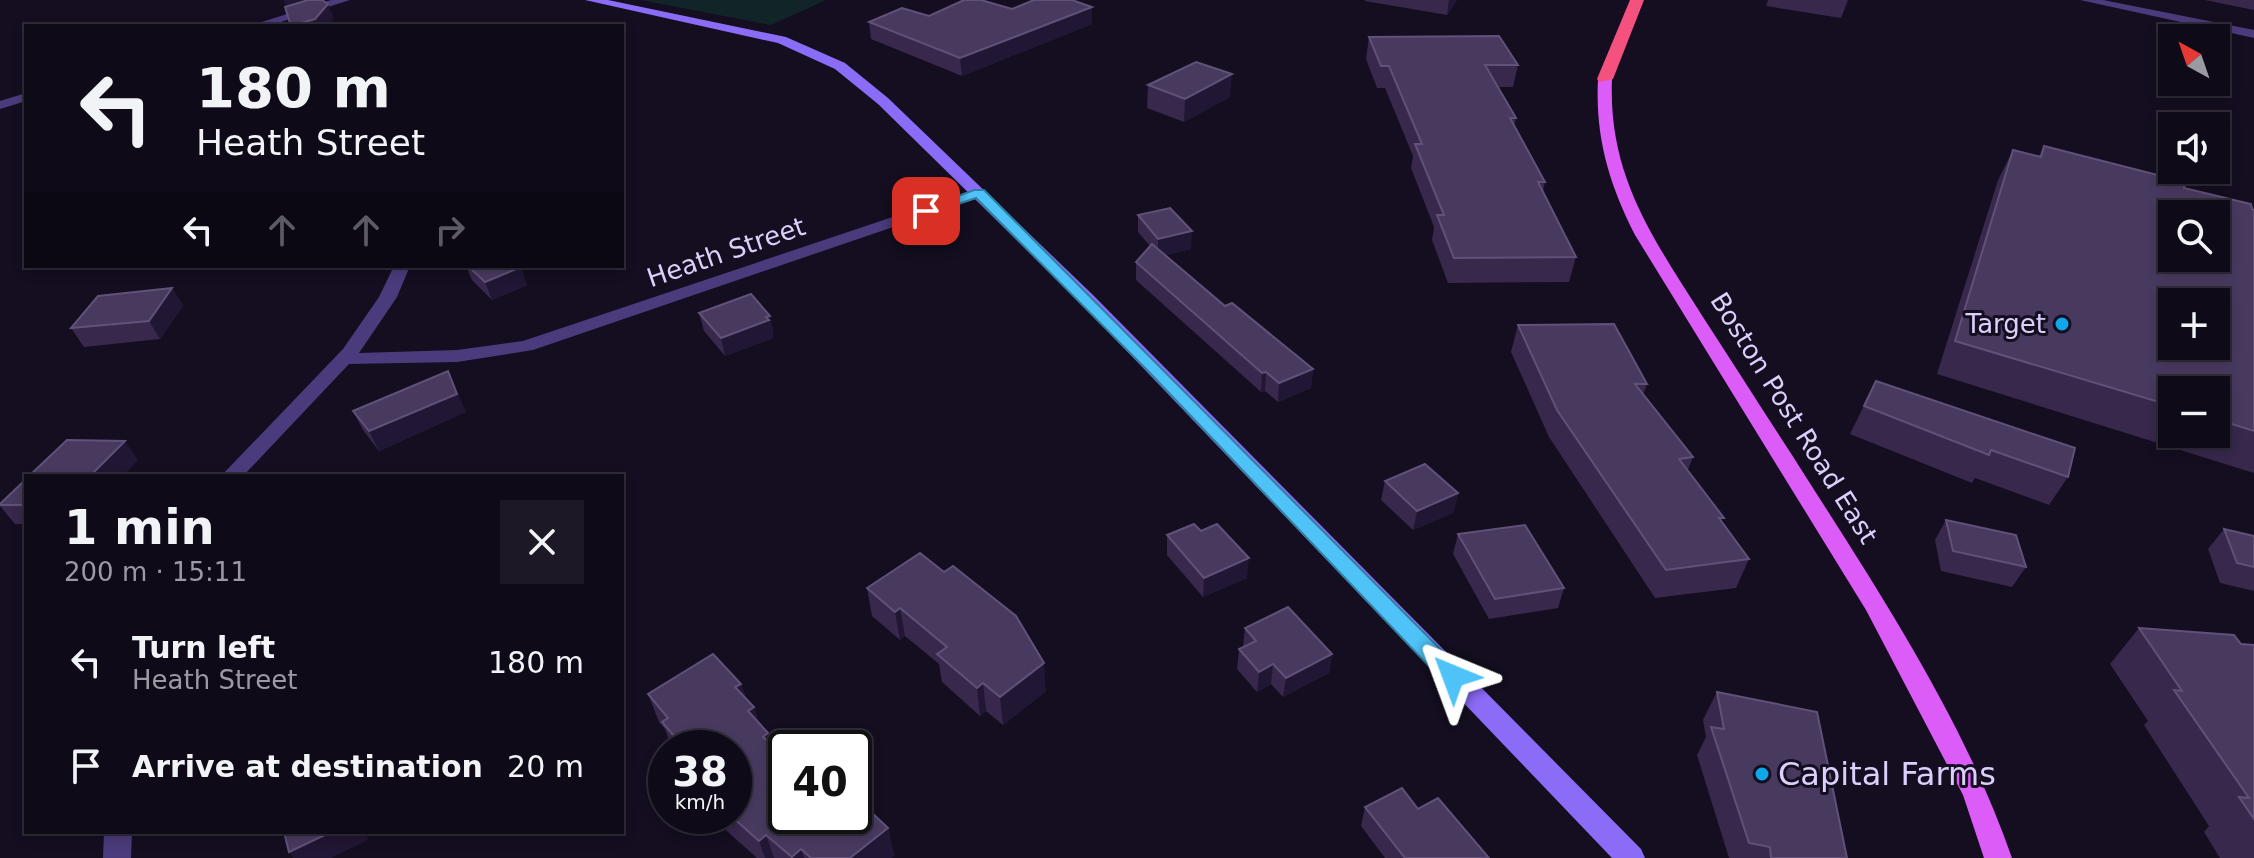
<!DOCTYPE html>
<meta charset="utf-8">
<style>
body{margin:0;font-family:"DejaVu Sans",sans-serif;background:#1d1825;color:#f1f3f6;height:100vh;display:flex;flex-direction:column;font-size:30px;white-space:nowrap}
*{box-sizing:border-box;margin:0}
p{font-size:26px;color:#9b9aa2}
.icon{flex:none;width:44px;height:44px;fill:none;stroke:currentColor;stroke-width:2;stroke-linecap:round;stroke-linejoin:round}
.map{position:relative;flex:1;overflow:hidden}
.side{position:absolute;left:24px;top:474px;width:600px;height:360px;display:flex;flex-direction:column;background:#0f0a18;border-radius:0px;box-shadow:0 4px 12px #0003,0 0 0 2px #2f2b37}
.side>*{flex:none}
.top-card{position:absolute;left:24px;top:24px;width:600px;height:244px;border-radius:0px;box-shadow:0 4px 12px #0003,0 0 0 2px #2f2b37;background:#0f0a18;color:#f1f3f6;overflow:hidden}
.needle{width:52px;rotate:320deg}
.tools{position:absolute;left:2158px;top:24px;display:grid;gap:16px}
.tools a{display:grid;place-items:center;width:72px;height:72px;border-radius:0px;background:#0f0a18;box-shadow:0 4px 12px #0003,0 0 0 2px #2f2b37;font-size:40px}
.speed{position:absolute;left:648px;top:730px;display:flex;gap:16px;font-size:40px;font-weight:700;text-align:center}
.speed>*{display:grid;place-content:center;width:104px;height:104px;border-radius:50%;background:#0f0a18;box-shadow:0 4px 12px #0003,0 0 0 2px #2f2b37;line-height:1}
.speed small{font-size:20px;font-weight:400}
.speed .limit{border:4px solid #111;border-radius:12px;background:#fff;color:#111}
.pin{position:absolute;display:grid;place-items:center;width:68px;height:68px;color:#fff;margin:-34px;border-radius:16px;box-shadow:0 4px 12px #0006}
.me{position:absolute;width:88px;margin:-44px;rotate:316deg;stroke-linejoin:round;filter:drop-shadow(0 0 6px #0008)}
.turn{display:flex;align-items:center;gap:28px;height:168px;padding:0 40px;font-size:36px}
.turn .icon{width:104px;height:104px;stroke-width:2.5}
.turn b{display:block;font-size:56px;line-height:68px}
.lanes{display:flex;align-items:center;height:76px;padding:0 40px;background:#0003;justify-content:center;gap:40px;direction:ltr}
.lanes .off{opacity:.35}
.round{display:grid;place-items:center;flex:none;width:84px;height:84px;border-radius:0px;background:#1d1825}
.headline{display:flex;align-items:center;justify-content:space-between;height:136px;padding:0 40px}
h1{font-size:48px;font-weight:800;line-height:60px}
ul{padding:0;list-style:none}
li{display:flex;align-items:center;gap:24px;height:104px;padding:0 40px}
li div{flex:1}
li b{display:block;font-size:30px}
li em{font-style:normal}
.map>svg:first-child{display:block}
.green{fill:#112529}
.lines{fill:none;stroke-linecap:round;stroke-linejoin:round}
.street{fill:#4b3b7c;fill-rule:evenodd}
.secondary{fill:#8b6cf7;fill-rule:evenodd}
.primary{fill:#db5cf6;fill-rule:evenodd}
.highway{fill:#f5517f;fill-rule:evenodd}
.wall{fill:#37284c;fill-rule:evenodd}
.shaded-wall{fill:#211633}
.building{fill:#483a5f;stroke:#605178;stroke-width:2;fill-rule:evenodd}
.route{fill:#4fc3f7;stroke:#337fa1;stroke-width:2}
.poi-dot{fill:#0da8ea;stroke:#140e20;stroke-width:3}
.labels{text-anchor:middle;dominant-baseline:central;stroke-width:6;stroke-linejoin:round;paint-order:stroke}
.street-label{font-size:26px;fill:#ddcffc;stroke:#140e20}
.poi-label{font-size:26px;fill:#ddcffc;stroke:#140e20;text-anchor:end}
.near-poi-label{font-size:32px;fill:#ddcffc;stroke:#140e20;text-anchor:start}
</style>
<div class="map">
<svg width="2254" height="858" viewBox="0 0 2254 858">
<rect width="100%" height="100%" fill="#140e20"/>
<polygon class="green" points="641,0 826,0 771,25"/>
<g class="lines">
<g class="street">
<polygon points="331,0 350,0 268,26 249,26"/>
<polygon points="2080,0 2103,0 2254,30 2254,38"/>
<polygon points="26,93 26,101 0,109 0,101"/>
<polygon points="979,188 987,193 984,196 533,350 457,362 349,364 243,476 221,476 343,349 379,297 394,266 410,266 397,297 359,353 457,350 523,341"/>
<polygon points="104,832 132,832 131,858 103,858"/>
</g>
<polygon class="secondary" points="585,0 608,0 786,37 845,63 888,98 1093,295 1641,849 1645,858 1612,858 1081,303 878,104 835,69 778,43"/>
<path class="primary" d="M 1605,75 L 1612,79 C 1608,176 1653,238 1703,317 C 1733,363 1762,409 1792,455 C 1873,583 1962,714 2012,858 L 1984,858 L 1963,795 L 1866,610 L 1635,235 C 1609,184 1595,137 1598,79 Z"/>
<polygon class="highway" points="1630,0 1644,0 1613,79 1599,82 1597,79"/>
</g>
<g class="wall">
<polygon points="1365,0 1457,0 1447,15 1365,1"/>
<polygon points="1768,0 1848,0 1841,18 1766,6"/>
<polygon points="2205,0 2254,0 2254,10"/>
<polygon points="1092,7 1092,24 962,76 871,39 869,22 1012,9"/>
<polygon points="1369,37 1518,65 1513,87 1498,87 1516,118 1514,126 1545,182 1543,191 1576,257 1569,282 1448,283 1432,240 1434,227 1411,168 1413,156 1385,88 1377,88 1366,59"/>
<polygon points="1148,85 1230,97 1184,122 1147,108"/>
<path d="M 2044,146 L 2254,210 L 2254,473 L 1937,374 L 1998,180 L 2013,150 L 2039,156 ZM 2172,390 L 2216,390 L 2216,434 L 2172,434 Z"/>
<polygon points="1138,215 1191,249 1165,255 1225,306 1313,369 1311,388 1278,402 1265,391 1261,392 1136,280 1136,262 1150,246 1138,232"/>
<polygon points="466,266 519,266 527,285 492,300 472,280"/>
<polygon points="172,288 183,306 160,339 84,347 71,328"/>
<polygon points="699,313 774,334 772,335 773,338 725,356 704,331"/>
<polygon points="1518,325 1647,384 1643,395 1693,457 1688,470 1722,522 1749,559 1736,588 1655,598 1549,437 1511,352"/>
<polygon points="1876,381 2068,477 2049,505 1975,478 1972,483 1850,434"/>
<polygon points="353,411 466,412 379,451 363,430"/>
<polygon points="26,479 26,524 15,524 0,506 0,504"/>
<polygon points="1385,481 1458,493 1453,513 1413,530 1381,500"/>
<polygon points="1946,520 2026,567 2012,587 1941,571 1935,540"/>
<polygon points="2224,529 2254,536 2254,591 2220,583 2208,549"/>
<polygon points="1458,534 1564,588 1558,608 1489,619 1453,554"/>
<polygon points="1167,535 1247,578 1203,597 1167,555"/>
<polygon points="867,588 1046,691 1003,725 986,711 980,716 942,682 939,664 905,636 900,640 872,616"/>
<polygon points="1245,628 1332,654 1329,673 1283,697 1271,684 1257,692 1237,669 1239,649 1243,647"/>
<polygon points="2139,628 2254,645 2254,858 2220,858 2204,832 2209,826 2144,725 2148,721 2110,664"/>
<polygon points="741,684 746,698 754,707 786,816 888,828 894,856 891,858 757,858 710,816 734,816 734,748 672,748 665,729 659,722 648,694"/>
<polygon points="1717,692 1847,858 1729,858 1697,755 1706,737 1703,720"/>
<polygon points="1365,807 1418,809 1489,858 1385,858 1361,826"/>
</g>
<g class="shaded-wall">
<polygon points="283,0 309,0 288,10"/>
<polygon points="1449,0 1457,0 1447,15"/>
<polygon points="328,4 334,18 328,26 293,26"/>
<polygon points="1092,7 1092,24 962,76 960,58"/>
<polygon points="1232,74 1230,97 1184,122 1185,99"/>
<polygon points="1192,231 1191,249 1158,257 1158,239"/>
<polygon points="521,267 527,285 492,300 485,282"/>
<polygon points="172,288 183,306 160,339 149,321"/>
<polygon points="770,316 774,334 772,335 773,338 725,356 721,338"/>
<polygon points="1313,369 1311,388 1278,402 1279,383"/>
<polygon points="448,371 466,412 379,451 369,431"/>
<polygon points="1266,372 1265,391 1261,392 1262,373"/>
<polygon points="125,441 138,460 123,476 90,476"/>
<polygon points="1458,493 1453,513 1413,530 1417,511"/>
<polygon points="1249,558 1247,578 1203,597 1204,578"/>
<polygon points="900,608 905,636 900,640 895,612"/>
<polygon points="1332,654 1329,673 1283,697 1286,678"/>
<polygon points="1044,663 1046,691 1003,725 1000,697"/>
<polygon points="1273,664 1271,684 1257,692 1259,672"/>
<polygon points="983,683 986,711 980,716 977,688"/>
<polygon points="741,684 750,710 754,707 763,735 757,740 735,687"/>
<polygon points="768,733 777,761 763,737"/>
<polygon points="888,828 894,856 891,858 850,858"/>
<polygon points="331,832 366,832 368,840 331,858 293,858 289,852"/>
<polygon points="766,835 774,858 765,858 759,841"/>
<polygon points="801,849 804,858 792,858 792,857"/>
</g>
<g class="building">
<polygon points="308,0 322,0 328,4 315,19 291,26 285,7"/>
<polygon points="964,0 981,0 1012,9 1034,0 1072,0 1092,7 960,58 869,22 902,8 929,16"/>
<polygon points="1499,36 1518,65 1485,65 1516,118 1510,118 1545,182 1538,182 1576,257 1454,258 1437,215 1444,215 1415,144 1422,144 1389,66 1381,66 1369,37"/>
<polygon points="1196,62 1232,74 1185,99 1148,85"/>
<path d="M 2044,146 L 2185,182 L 2184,188 L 2251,204 L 2252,209 L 2254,210 L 2254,431 L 2216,419 L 2216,390 L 2172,390 L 2172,406 L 1955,341 L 2013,150 L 2041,157 ZM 2172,214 L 2216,214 L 2216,258 L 2172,258 ZM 2172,302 L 2216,302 L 2216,346 L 2172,346 Z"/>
<polygon points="1170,208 1192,231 1158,239 1138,215"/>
<polygon points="1152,244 1225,306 1232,303 1313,369 1279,383 1266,372 1262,373 1136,262"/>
<polygon points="468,266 519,266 521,267 485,282"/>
<polygon points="172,288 149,321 71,328 98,296"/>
<polygon points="751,294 770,316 766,317 769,320 721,338 699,313"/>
<polygon points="1614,324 1647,384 1635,384 1693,457 1679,459 1724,518 1719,518 1749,559 1666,570 1557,410 1518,325"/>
<polygon points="448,371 457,394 369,431 353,411"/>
<polygon points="1876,381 2075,448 2068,477 1991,450 1989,455 1864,406"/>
<polygon points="67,440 125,441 90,476 29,476"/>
<polygon points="1425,464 1458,493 1417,511 1385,481"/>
<polygon points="26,479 26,505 0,505 0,504"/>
<polygon points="1946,520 2016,535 2026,567 1953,551"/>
<polygon points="1194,524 1201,531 1217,524 1249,558 1204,578 1167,535"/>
<polygon points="1525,525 1564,588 1495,599 1458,534"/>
<polygon points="2224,529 2254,536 2254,567 2237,563"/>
<polygon points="920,553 944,572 953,566 1016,616 1044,663 1000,697 983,683 977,688 937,654 947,647 900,608 895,612 867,588"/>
<polygon points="1288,607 1332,654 1286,678 1273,664 1259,672 1239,649 1256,641 1245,628"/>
<polygon points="2139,628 2234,635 2241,644 2254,645 2254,819 2239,797 2249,798 2174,690 2182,691"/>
<polygon points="713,654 741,684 735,687 754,707 748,711 768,733 763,737 786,756 786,816 854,816 854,796 888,828 850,858 811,858 801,849 792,857 766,835 759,841 731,816 734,816 734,748 673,748 680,743 662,722 668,718 648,694"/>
<polygon points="1717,692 1817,712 1847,858 1771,858 1770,847 1749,843 1711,727 1724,729"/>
<polygon points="1402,788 1418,809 1438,798 1489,858 1405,858 1365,807"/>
<polygon points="284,832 331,832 289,852"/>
</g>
<polygon class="route" points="974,190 984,190 1461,670 1464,676 1461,683 1445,683 1149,372 976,198 926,215 919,211"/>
<g class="poi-dot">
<circle cx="2062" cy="324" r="8"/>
<circle cx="1762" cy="774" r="8"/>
</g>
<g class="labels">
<g class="street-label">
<text transform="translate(726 252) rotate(-19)">Heath Street</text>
<text transform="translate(1794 418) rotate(58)">Boston Post Road East</text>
</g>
<g class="poi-label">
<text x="2046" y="324">Target</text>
</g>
<g class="near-poi-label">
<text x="1778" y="774">Capital Farms</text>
</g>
</g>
</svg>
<div class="tools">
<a><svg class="needle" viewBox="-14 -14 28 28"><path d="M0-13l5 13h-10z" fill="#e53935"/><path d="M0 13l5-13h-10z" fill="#9b9aa2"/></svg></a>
<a><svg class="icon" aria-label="sound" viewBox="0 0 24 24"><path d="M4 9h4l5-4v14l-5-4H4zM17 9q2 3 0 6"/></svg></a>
<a><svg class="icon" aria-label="search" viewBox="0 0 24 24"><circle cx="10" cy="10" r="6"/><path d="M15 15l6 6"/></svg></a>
<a>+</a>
<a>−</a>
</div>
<div class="speed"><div>38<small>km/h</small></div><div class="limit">40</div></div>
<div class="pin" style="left:926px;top:211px;background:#d93025"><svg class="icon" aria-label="arrive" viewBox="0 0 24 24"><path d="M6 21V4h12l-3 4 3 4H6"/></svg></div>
<svg class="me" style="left:1453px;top:676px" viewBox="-20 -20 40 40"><path d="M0-17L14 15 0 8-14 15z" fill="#4fc3f7" stroke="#fff" stroke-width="4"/></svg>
<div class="top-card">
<div class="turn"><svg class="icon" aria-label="left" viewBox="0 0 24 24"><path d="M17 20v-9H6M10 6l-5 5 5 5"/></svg><div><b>180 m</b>Heath Street</div></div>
<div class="lanes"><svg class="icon" aria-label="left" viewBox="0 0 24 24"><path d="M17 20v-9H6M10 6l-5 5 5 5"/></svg><svg class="icon off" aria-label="ahead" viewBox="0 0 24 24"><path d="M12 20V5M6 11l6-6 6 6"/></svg><svg class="icon off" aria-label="ahead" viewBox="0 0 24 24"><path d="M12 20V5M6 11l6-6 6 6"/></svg><svg class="icon off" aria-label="right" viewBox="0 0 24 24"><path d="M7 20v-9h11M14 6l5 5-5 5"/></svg></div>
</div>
<section class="side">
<div class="headline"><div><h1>1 min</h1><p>200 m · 15:11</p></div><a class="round"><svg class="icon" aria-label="close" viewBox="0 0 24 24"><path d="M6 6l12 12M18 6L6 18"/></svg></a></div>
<ul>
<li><svg class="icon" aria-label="left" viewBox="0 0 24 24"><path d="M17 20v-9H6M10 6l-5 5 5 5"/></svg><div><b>Turn left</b><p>Heath Street</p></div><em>180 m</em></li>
<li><svg class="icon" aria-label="arrive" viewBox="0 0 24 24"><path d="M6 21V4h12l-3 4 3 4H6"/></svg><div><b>Arrive at destination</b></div><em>20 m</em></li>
</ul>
</section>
</div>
